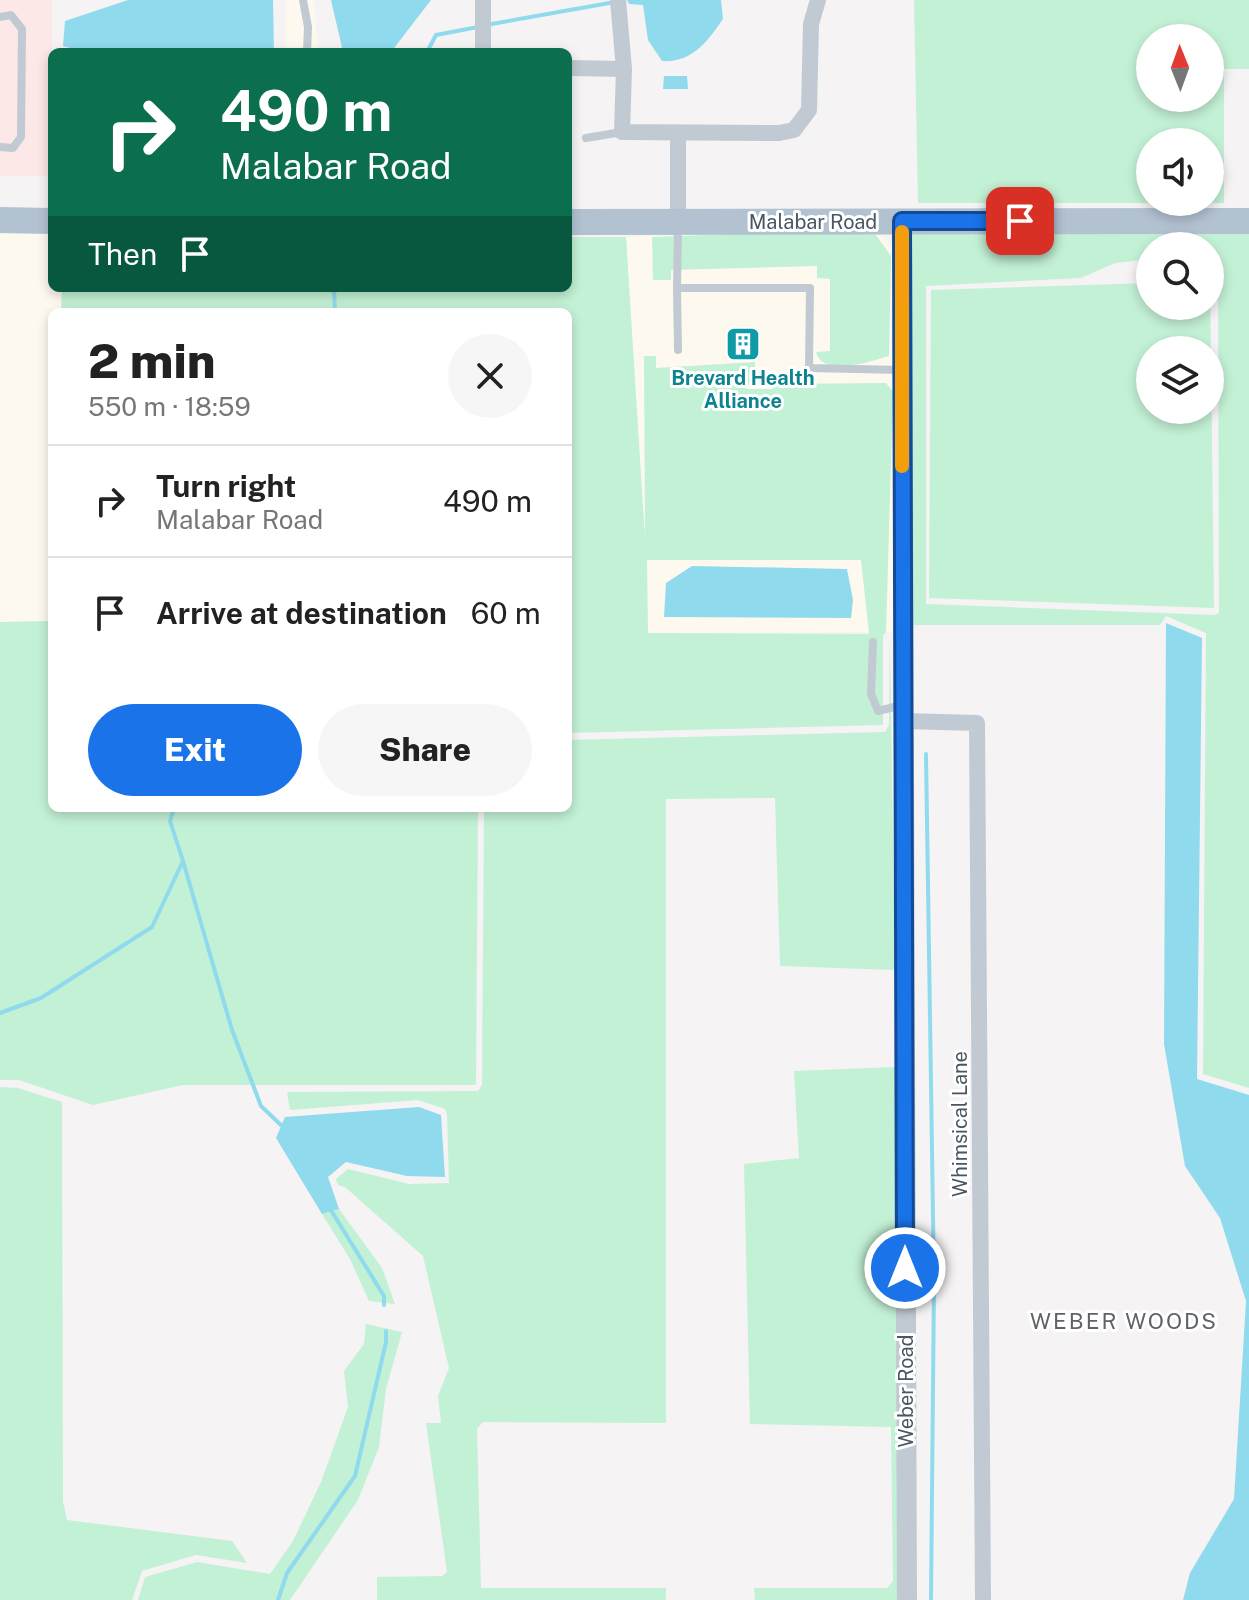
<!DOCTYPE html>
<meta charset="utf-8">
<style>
body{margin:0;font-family:"Public Sans",sans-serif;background:#f6f6f6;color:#222;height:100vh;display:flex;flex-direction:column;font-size:30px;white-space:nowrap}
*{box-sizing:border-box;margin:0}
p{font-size:26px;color:#767676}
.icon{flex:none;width:44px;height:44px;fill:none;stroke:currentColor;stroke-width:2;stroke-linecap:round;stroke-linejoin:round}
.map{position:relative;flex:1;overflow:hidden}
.panel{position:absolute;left:48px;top:308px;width:524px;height:504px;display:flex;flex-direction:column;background:#fff;border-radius:12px;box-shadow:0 4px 12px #0003}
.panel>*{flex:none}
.hud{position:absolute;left:48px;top:48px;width:524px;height:244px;border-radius:12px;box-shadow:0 4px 12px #0003;background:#0b6e4f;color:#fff;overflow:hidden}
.needle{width:52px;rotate:359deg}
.controls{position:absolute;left:1136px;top:24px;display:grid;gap:16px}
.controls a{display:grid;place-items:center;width:88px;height:88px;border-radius:50%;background:#fff;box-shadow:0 4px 12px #0003;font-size:40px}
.pin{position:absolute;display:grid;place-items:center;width:68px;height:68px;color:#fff;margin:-34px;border-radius:16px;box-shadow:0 4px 12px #0006}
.me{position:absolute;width:88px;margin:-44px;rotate:0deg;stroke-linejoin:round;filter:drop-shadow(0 0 6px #0008)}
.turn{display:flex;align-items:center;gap:28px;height:168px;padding:0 40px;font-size:36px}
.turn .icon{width:104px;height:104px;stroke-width:2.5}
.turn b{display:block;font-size:56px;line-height:68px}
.then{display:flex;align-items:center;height:76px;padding:0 40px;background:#0003;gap:16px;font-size:30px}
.round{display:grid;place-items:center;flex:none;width:84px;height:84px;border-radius:42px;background:#f6f6f6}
.overview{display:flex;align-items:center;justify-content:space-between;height:136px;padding:0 40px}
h1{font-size:48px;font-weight:800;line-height:60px}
.action{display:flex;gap:16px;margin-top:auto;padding:16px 40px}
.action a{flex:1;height:92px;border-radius:48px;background:#1a73e8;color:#fff;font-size:32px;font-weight:800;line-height:92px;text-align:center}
.action a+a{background:#f6f6f6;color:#222}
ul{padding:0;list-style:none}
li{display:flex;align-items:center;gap:24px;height:112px;padding:0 40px;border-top:2px solid #e0e0e0}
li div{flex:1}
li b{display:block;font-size:30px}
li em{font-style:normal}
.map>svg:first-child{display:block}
.commercial{fill:#fdf9ef}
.medical{fill:#fce8e6}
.green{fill:#c3f1d5;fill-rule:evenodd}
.water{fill:#90daee}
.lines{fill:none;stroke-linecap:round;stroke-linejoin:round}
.stream{stroke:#90daee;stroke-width:4}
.service{stroke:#c1cad2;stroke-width:8}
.minor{stroke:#c1cad2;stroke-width:16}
.tertiary{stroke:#c1cad2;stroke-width:20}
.primary{stroke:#b3c2d1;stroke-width:26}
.route-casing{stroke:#114b97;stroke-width:20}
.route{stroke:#1a73e8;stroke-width:14}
.slow{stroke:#f59e0b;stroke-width:14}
.labels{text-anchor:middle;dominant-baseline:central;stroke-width:6;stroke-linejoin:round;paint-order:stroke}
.street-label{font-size:20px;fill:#4a5661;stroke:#fff}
.culture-label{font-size:20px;font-weight:bold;fill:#0d838f;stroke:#fff}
.neighbourhood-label{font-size:22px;letter-spacing:2px;fill:#5f6368;stroke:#fff}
</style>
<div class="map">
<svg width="1249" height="1600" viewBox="0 0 1249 1600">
<rect width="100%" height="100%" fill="#f5f3f3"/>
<g class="commercial">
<polygon points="286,0 314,0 318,52 285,52"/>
<polygon points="865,230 886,238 893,250 895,632 648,633 626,237"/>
<polygon points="52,233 52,288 62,288 61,312 52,312 52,621 0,622 0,234"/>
</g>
<rect class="medical" x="0" y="0" width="52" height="176"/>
<g class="green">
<path d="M 914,0 L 1249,0 L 1249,69 L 1224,69 L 1224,203 L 918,203 ZM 1150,38 L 1210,38 L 1210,98 L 1150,98 ZM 1150,142 L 1210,142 L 1210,202 L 1150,202 Z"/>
<path d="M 909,229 L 1249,229 L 1249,1088 L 1203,1074 L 1206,633 L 1166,616 L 1160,625 L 910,625 ZM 1150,246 L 1210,246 L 1210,274 L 1218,281 L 1219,613 L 1214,615 L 926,604 L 926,286 L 1081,278 L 1115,263 L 1150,259 Z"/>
<path d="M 822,231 L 876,235 L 891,256 L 889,356 C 872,361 822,378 816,352 L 830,351 L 830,279 L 817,278 L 817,266 L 671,270 L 671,280 L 653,280 L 652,237 Z"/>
<path d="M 568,237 L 626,237 L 645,537 L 644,356 L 656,356 L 656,368 L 755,362 L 755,372 L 746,389 L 772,389 L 784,371 L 781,384 L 886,383 L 893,392 L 886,633 L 883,635 L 883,725 L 568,733 L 568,312 L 61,312 L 62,288 L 568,288 ZM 647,560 L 861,560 L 869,634 L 648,633 Z"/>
<path d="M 1210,281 L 1214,608 L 929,598 L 931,290 L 1150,283 L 1150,306 L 1210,306 ZM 1150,350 L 1210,350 L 1210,410 L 1150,410 Z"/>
<polygon points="52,607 52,808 478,808 476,1085 183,1085 93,1105 19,1080 0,1080 0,622 51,621"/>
<polygon points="890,640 895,970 780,966 775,798 666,799 666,1423 483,1422 477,1429 481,1588 666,1588 666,1600 377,1600 377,1577 442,1576 447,1572 426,1423 441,1423 438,1396 449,1368 423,1256 345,1187 338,1185 336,1179 348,1169 409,1184 449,1183 447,1114 445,1109 418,1100 290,1110 287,1092 478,1091 482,1085 484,808 568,808 568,740 885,732 889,725"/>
<polygon points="896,1067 900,1600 755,1600 754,1588 887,1588 893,1581 891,1427 750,1424 744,1164 799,1158 794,1071"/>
<polygon points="0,1087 18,1088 62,1102 63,1502 67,1520 232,1541 247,1563 196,1555 142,1571 132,1600 0,1600"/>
<polygon points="339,1209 382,1268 395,1304 369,1301 350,1259 322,1214"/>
<polygon points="366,1324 402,1332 386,1389 379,1447 358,1500 290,1600 138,1600 145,1577 197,1562 270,1574 293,1541 321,1482 348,1407 344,1371 364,1344"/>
</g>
<g class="water">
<polygon points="128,0 273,0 274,52 114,49 84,52 63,46 65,21"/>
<polygon points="331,0 431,0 391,52 343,52"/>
<path d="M 627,0 L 721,0 L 723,19 C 707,42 692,63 662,61 L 648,40 L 643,5 L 629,4 Z"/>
<polygon points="664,76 687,76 688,89 663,89"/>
<polygon points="692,566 847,569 853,600 851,618 664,617 666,583"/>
<polygon points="1166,623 1202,638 1197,1079 1249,1095 1249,1600 1183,1600 1190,1573 1234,1499 1246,1301 1220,1218 1185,1166 1164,1044"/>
<polygon points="419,1107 441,1115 445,1177 407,1176 346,1162 328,1177 339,1209 322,1214 276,1138 285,1117"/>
</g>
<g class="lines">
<g class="stream">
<polyline points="486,25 615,2"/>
<polyline points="427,52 436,35 478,27"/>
<polyline points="334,288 335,312"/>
<polyline points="926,754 934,1282 931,1600"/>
<polyline points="183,861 232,1030 261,1106 283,1127"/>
<polyline points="0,1013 41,998 152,927 183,861 170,821 174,808"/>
<polyline points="329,1207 384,1296 384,1305"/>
<polyline points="278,1600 287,1573 355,1476 386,1342 386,1331"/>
</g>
<g class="service">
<polyline points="303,0 308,27 307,52"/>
<polyline points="0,17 11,15 22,29 21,137 13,148 0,147"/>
<polyline points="586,138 622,132"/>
<polyline points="677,288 678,225"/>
<polyline points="678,350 677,288 810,288 809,368 901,370"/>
<polyline points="873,642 871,694 878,711 902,705"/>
</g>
<g class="minor">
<polyline points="483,0 483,52"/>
<polyline points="618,0 624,69 622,132 779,133 794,130 809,110 811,24 818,0"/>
<polyline points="568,68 624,69"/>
<polyline points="678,222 678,133"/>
<polyline points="903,721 977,723 983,1600"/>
</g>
<polyline class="tertiary" points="902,221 907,1600"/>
<g class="primary">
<polyline points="0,220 52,221"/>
<polyline points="568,222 1249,221"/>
</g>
</g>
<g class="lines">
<g class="route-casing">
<polyline id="route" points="905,1268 902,221 1020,221"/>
</g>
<use href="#route" class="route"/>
<polyline class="slow" points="902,232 902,466"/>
</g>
<defs>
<g id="building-square" transform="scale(1.8)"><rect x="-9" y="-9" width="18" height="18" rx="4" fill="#0f9aa8" stroke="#fff"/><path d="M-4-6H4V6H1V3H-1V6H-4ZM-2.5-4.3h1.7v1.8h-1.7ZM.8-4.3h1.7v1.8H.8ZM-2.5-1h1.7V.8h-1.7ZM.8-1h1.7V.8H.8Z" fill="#fff"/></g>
</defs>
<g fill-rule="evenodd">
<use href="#building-square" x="743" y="344"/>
</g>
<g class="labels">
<g class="street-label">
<text x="813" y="222">Malabar Road</text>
<text transform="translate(960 1124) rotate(-90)">Whimsical Lane</text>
<text transform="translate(906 1391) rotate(-90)">Weber Road</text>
</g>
<g class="culture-label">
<text x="743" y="378">Brevard Health<tspan x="743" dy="23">Alliance</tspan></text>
</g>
<g class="neighbourhood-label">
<text x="1124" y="1321">WEBER WOODS</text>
</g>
</g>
</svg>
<div class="controls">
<a><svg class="needle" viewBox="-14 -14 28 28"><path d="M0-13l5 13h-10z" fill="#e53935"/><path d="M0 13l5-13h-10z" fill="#767676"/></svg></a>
<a><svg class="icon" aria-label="sound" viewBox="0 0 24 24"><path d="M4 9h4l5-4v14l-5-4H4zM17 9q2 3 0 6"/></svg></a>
<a><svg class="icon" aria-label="search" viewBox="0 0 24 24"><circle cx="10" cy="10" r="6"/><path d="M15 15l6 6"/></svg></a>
<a><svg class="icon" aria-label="layers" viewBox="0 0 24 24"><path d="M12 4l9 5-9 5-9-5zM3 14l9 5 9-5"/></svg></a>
</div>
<div class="pin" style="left:1020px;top:221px;background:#d93025"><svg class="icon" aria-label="arrive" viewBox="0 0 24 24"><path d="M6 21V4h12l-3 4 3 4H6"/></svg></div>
<svg class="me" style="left:905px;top:1268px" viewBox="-20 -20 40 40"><circle r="17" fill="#1a73e8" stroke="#fff" stroke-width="3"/><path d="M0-11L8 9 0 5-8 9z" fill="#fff"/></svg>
<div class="hud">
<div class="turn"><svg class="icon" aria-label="right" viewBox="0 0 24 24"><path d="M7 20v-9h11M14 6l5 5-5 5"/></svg><div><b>490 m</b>Malabar Road</div></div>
<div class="then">Then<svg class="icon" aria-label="arrive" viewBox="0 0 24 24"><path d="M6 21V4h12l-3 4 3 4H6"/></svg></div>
</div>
<section class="panel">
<div class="overview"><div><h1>2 min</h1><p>550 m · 18:59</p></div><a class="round"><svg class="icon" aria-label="close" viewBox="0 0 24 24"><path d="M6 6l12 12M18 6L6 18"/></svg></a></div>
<ul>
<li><svg class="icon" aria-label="right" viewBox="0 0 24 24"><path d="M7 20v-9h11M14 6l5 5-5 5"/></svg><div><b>Turn right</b><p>Malabar Road</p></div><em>490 m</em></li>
<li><svg class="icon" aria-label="arrive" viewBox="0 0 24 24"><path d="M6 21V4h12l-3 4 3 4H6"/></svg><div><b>Arrive at destination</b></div><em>60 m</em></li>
</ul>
<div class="action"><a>Exit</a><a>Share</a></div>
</section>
</div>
